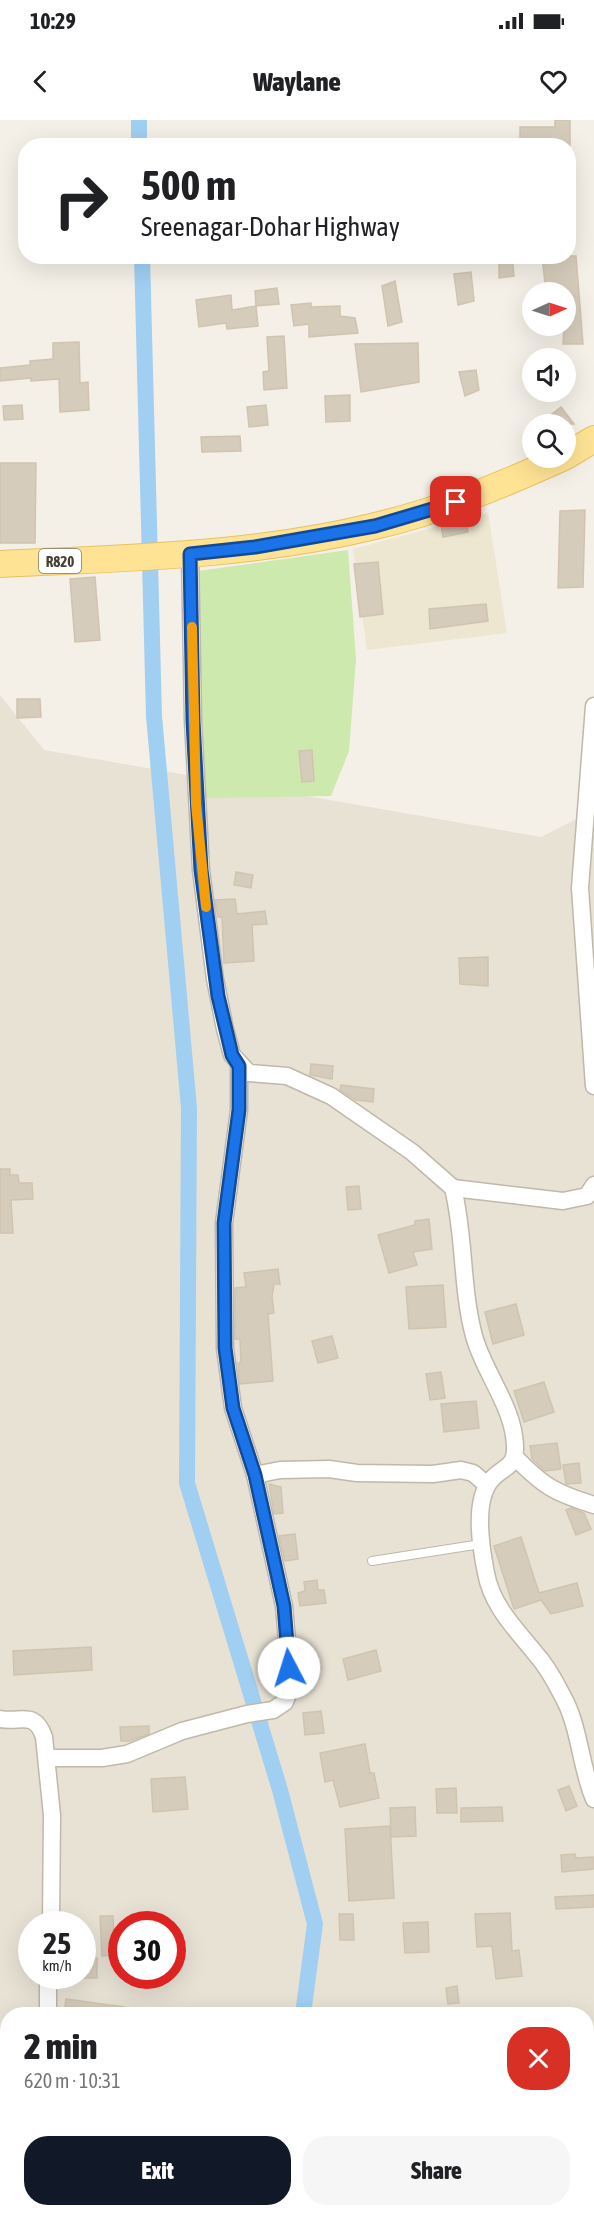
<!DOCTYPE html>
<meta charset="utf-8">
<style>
body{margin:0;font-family:"Asap Condensed",sans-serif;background:#f6f6f6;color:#202124;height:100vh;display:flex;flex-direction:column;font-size:22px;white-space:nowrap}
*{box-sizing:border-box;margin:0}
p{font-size:20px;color:#757577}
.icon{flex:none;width:33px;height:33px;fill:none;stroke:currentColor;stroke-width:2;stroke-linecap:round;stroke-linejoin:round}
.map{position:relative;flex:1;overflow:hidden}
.side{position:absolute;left:0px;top:1887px;width:594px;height:210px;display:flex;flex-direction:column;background:#fff;border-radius:24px 24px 0 0;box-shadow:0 6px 24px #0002}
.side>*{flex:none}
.banner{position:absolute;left:18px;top:18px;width:558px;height:126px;border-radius:24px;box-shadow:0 6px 24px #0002;background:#fff;color:#202124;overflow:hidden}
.needle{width:39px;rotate:87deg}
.tools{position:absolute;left:522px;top:162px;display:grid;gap:12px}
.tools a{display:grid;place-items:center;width:54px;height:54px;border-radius:50%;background:#fff;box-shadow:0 6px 24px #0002;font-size:30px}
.speed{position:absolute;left:18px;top:1791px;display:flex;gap:12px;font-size:30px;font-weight:700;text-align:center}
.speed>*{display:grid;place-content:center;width:78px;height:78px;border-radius:50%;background:#fff;box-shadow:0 6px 24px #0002;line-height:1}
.speed small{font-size:15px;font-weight:400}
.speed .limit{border:9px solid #d22;background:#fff;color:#111}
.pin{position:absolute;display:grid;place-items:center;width:51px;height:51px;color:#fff;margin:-26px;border-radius:12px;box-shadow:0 3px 9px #0006}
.me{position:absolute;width:66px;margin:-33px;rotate:355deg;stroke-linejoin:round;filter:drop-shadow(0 0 4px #0008)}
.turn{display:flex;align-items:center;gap:21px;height:126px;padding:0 24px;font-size:27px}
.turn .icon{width:78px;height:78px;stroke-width:2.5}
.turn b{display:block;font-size:42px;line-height:51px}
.round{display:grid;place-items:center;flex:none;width:63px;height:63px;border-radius:24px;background:#f6f6f6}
.summary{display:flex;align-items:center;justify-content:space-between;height:102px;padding:0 24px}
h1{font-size:36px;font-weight:800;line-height:45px}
.button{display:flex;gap:12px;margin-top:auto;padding:12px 24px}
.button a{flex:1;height:69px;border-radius:24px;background:#111827;color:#fff;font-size:24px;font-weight:800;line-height:69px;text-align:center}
.button a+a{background:#f6f6f6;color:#202124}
.status{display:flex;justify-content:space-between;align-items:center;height:42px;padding:0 30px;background:#fff;direction:ltr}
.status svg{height:16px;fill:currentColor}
header{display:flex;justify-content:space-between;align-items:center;height:78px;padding:0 24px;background:#fff;font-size:27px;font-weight:800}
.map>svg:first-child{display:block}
.residential{fill:#e8e2d5;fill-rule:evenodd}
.education{fill:#ede6d0}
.green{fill:#cde9ae}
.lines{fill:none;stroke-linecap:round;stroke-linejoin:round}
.canal{stroke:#a1cff2;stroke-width:16}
.building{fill:#d6ccbc;stroke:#d1c4af;stroke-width:1.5}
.service-casing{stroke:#c0b8a9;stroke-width:10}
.minor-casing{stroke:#c0b8a9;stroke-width:19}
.primary-casing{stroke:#e7c261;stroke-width:28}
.service{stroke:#fff;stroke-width:8}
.minor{stroke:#fff;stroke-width:16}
.primary{stroke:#ffe394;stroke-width:26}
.route-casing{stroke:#114b97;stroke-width:15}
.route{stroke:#1a73e8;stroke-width:10}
.slow{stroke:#f59e0b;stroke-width:10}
.labels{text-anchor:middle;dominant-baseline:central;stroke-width:4.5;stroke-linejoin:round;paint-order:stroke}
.shield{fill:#fff;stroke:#7e7a72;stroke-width:1.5}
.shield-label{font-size:15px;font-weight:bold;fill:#474135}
</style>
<div class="status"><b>10:29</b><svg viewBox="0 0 49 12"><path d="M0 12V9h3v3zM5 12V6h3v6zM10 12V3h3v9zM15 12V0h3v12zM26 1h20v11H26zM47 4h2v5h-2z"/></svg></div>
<header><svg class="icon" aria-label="back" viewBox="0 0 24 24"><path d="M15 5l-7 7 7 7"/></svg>Waylane<svg class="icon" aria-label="heart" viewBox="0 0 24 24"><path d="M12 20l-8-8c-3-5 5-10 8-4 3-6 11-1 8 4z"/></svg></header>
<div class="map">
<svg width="594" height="2097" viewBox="0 0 594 2097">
<rect width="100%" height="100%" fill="#f4f0e7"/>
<path class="residential" d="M 0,575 L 44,630 L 541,717 L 594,690 L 594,2097 L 0,2097 ZM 32,1804 L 82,1804 L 82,1856 L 32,1856 ZM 122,1804 L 172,1804 L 172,1856 L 122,1856 ZM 8,1894 L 586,1894 L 586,2090 L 8,2090 Z"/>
<polygon class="education" points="488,393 507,513 367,530 353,429"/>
<polygon class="green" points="348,430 356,539 349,631 331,676 202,678 198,451"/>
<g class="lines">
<g class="canal">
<polyline points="139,0 139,26"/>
<polyline points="142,136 154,596 189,988 187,1363 280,1670 315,1804 303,1894"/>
<polyline points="276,2097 276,2090"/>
</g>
</g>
<g class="building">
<polygon points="555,0 570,0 570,26 520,26 520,7 555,7"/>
<polygon points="499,136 512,136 514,156 499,158"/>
<polygon points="542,136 576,136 583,224 563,224 566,172 546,172"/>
<polygon points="471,152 474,181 458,185 454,154"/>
<polygon points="395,161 402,202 388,206 382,166"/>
<polygon points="277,168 279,184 256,186 255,171"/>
<polygon points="231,175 232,190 256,186 258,206 227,209 226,203 199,207 196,180"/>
<polygon points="311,183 311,187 340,186 340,196 355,198 358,213 309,217 309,204 294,206 291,185"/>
<polygon points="284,216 287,268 264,270 263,252 269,251 267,217"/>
<polygon points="79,222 80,263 88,262 89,290 60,292 59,259 31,261 31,258 0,261 0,248 30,245 30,241 53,239 53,223"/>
<polygon points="418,223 419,262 361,272 355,224"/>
<polygon points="476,250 479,270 465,276 459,252"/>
<polygon points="350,275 350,301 326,302 325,276"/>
<polygon points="22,285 23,299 4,300 3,286"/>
<polygon points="266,285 268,305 249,307 247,287"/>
<polygon points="561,287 574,304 539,304"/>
<polygon points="240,316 241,331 202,332 201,317"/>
<polygon points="0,343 36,343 35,423 0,423"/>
<polygon points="585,390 583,467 558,468 560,391"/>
<polygon points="464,395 468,412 443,417 441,403"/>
<polygon points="378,442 383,494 360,497 354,444"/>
<polygon points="95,457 100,520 75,522 70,459"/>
<polygon points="486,484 488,501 430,509 429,489"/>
<polygon points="17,579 40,579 41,597 17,598"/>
<polygon points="312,630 314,661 302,662 299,631"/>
<polygon points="236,752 253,755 251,768 234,765"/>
<polygon points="235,779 237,794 265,791 267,804 252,805 254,841 224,843 222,797 218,797 215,780"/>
<polygon points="488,837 488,866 460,864 459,838"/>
<polygon points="311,944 333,946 332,959 310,955"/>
<polygon points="341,965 374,969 373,982 356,980 340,970"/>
<polygon points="0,1049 10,1049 10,1055 18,1055 19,1063 32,1063 33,1079 11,1080 13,1113 0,1113"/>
<polygon points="359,1066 361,1089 348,1090 346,1067"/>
<polygon points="429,1099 432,1129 413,1132 417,1145 389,1153 378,1115 415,1105 415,1101"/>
<polygon points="278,1149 280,1164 274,1164 272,1177 274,1193 268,1194 273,1261 240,1264 238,1243 241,1243 240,1219 235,1219 235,1168 246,1167 244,1153"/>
<polygon points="443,1165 446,1207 409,1209 406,1167"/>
<polygon points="516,1184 524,1215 493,1224 485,1192"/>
<polygon points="332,1216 338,1238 318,1243 312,1221"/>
<polygon points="441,1252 445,1278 430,1280 426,1254"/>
<polygon points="544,1262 554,1292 524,1302 514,1271"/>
<polygon points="476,1281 479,1308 444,1312 441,1284"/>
<polygon points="557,1323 561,1349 545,1351 532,1339 530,1326"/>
<polygon points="579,1343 581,1363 566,1364 563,1345"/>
<polygon points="269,1364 281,1367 283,1393 274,1394"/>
<polygon points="571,1388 584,1393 591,1409 576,1415 566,1390"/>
<polygon points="295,1414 298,1439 285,1441 279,1416"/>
<polygon points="521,1417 539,1473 577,1463 583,1486 551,1494 541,1480 514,1489 494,1426"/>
<polygon points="317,1460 318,1470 324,1470 326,1483 300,1486 298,1473 305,1471 304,1462"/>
<polygon points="91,1527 92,1550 14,1555 13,1531"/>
<polygon points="376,1530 381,1551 348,1560 343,1539"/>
<polygon points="321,1591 324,1613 305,1615 303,1593"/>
<polygon points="149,1606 149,1614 130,1621 121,1621 120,1607"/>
<polygon points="365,1624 370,1653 374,1653 379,1678 340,1687 333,1660 325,1662 320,1633"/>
<polygon points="185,1657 188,1689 153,1692 151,1659"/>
<polygon points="569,1666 577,1686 566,1691 558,1670"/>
<polygon points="456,1668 457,1693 437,1693 436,1669"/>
<polygon points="415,1687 416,1716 391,1717 390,1688"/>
<polygon points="502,1687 503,1701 461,1702 461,1688"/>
<polygon points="390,1706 394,1778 349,1781 345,1709"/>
<polygon points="575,1734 576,1738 594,1737 594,1749 562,1752 561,1735"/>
<polygon points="594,1775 594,1787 556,1789 555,1777"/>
<polygon points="510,1793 512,1831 519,1830 522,1856 496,1859 492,1826 477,1827 475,1794"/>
<polygon points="339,1794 353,1794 354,1820 340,1820"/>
<polygon points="100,1796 113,1796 114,1817 122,1817 122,1835 102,1836"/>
<polygon points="428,1802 429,1832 405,1833 403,1803"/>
<rect x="82" y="1838" width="15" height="20"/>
<polygon points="457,1866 459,1883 448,1884 446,1868"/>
<polygon points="66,1879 124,1887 124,1894 64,1894"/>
</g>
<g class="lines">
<g class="service-casing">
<polyline id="service" points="372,1441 481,1424"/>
</g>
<g class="minor-casing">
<g id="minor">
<path d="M 190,434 L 193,601 L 201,750 L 215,859 L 225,909 L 232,935 L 249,953 L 287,956 L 331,976 L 412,1032 L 453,1068 C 465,1116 461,1167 474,1216 C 484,1253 514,1287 515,1326 C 516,1351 499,1346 488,1364 C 474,1387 481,1428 486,1453 C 492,1486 515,1508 535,1533 C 546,1545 555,1561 562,1575 C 580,1606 580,1646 594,1679"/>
<polyline points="594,586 580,768 594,966"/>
<polyline points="453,1068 563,1081 587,1076 594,1065"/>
<path d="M 515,1337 C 543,1366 555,1373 594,1385"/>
<polyline points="255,1355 280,1350 329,1349 357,1353 433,1354 461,1350 473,1353 487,1365"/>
<path d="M 0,1599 C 21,1603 35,1590 44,1617 L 52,1695 L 51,1804"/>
<polyline points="47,1638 102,1638 127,1634 182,1611 247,1594 273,1590 285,1582 291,1566 284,1486 255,1355 233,1288 225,1228 224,1103 239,990 239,946"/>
<polyline points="48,1894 48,1856"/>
<polyline points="586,1980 594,1968"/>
<polyline points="0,2027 8,2024"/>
<polyline points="586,2067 594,2067"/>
<polyline points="544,2097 545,2090"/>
</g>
</g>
<g class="primary-casing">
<g id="primary">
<polyline points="566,336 594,319"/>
<path d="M 0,444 C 125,438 253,436 375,406 C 440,391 502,365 562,338"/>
</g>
</g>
<use href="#service" class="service"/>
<use href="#minor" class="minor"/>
<use href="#primary" class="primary"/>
</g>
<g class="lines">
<g class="route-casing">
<polyline id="route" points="289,1548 284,1486 255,1355 233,1288 225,1228 224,1103 239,990 239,946 232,935 218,876 201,750 193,601 190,434 255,427 375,406 456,382"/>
</g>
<use href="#route" class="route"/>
<polyline class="slow" points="192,507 196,684 206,787"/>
</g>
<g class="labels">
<rect class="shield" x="39" y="429" width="42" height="24" rx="4.5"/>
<g class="shield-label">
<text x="60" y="441">R820</text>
</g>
</g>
</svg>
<div class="tools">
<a><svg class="needle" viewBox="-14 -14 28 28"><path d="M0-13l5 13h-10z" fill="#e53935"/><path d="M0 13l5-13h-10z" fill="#757577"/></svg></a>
<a><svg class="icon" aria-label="sound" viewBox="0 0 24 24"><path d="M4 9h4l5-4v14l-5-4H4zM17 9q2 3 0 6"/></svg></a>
<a><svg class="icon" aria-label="search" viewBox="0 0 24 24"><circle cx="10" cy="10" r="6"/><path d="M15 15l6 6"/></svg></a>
</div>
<div class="speed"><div>25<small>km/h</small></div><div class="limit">30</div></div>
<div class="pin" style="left:456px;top:382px;background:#d93025"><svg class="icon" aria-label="arrive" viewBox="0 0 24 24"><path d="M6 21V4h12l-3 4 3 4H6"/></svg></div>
<svg class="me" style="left:289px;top:1548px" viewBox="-20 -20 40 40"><circle r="19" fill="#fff"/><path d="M0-13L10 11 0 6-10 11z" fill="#1a73e8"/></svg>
<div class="banner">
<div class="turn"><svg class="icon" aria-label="right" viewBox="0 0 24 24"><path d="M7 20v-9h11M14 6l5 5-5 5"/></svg><div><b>500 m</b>Sreenagar-Dohar Highway</div></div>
</div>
<section class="side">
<div class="summary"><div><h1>2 min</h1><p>620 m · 10:31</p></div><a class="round" style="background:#d93025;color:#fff"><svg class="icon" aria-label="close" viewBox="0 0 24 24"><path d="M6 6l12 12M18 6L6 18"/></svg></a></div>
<div class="button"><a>Exit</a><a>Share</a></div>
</section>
</div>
